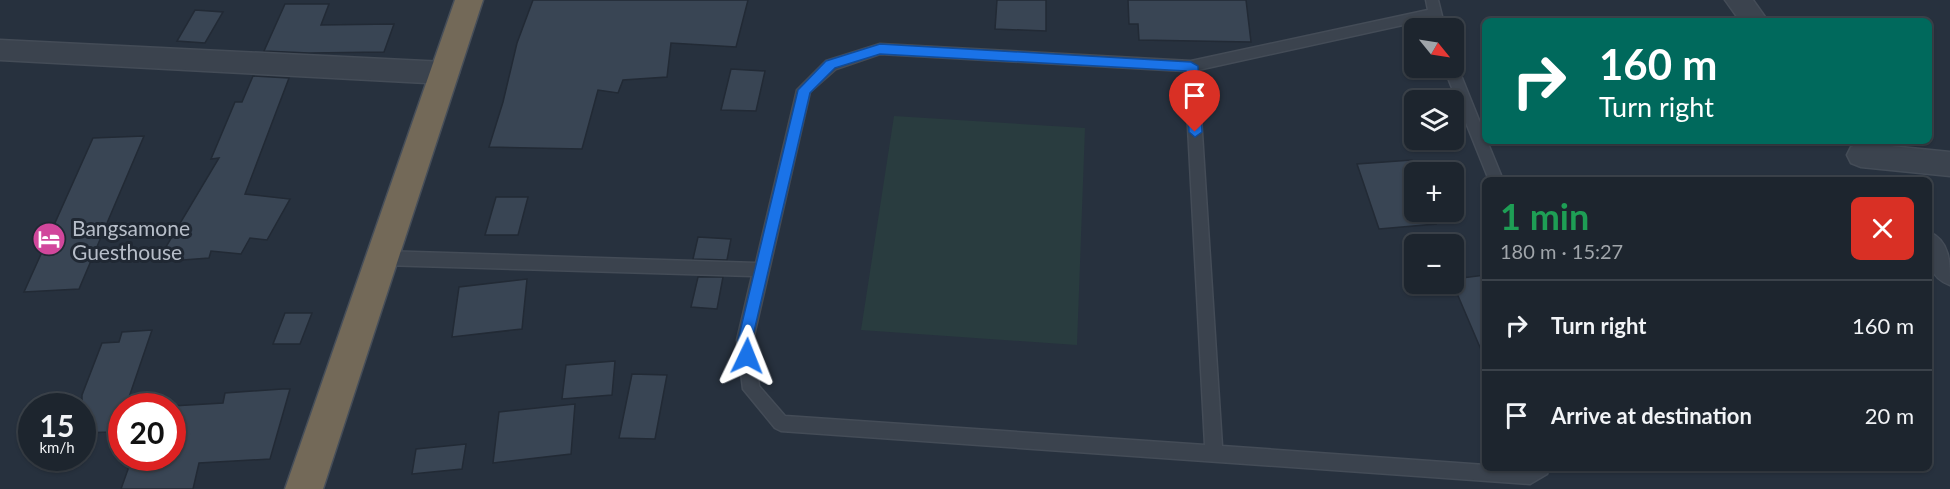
<!DOCTYPE html>
<meta charset="utf-8">
<style>
body{margin:0;font-family:Lato,sans-serif;background:#252d36;color:#f1f3f6;height:100vh;display:flex;flex-direction:column;font-size:22px;white-space:nowrap}
*{box-sizing:border-box;margin:0}
p{font-size:20px;color:#a0a5aa}
.icon{flex:none;width:33px;height:33px;fill:none;stroke:currentColor;stroke-width:2;stroke-linecap:round;stroke-linejoin:round}
.map{position:relative;flex:1;overflow:hidden}
.details{position:absolute;left:1482px;top:177px;width:450px;height:294px;display:flex;flex-direction:column;background:#1d252e;border-radius:9px;box-shadow:0 2px 4px #0004,0 0 0 2px #3b424a}
.details>*{flex:none}
.hud{position:absolute;left:1482px;top:18px;width:450px;height:126px;border-radius:9px;box-shadow:0 2px 4px #0004,0 0 0 2px #3b424a;background:#00695c;color:#fff;overflow:hidden}
.needle{width:39px;rotate:120deg}
.tools{position:absolute;left:1404px;top:18px;display:grid;gap:12px}
.tools a{display:grid;place-items:center;width:60px;height:60px;border-radius:9px;background:#1d252e;box-shadow:0 2px 4px #0004,0 0 0 2px #3b424a;font-size:30px}
.speed{position:absolute;left:18px;top:393px;display:flex;gap:12px;font-size:30px;font-weight:700;text-align:center}
.speed>*{display:grid;place-content:center;width:78px;height:78px;border-radius:50%;background:#1d252e;box-shadow:0 2px 4px #0004,0 0 0 2px #3b424a;line-height:1}
.speed small{font-size:15px;font-weight:400}
.speed .limit{border:9px solid #d22;background:#fff;color:#111}
.pin{position:absolute;display:grid;place-items:center;width:51px;height:51px;color:#fff;margin:-62px -26px;border-radius:50% 50% 50% 0;rotate:-45deg;box-shadow:0 0 6px #0007}
.pin .icon{rotate:45deg}
.me{position:absolute;width:66px;margin:-33px;rotate:2deg;stroke-linejoin:round;filter:drop-shadow(0 0 4px #0008)}
.turn{display:flex;align-items:center;gap:21px;height:126px;padding:0 18px;font-size:27px}
.turn .icon{width:78px;height:78px;stroke-width:2.5}
.turn b{display:block;font-size:42px;line-height:51px}
.round{display:grid;place-items:center;flex:none;width:63px;height:63px;border-radius:9px;background:#252d36}
.headline{display:flex;align-items:center;justify-content:space-between;height:102px;padding:0 18px}
h1{font-size:36px;font-weight:700;line-height:45px;color:#1e9e55}
ul{padding:0;list-style:none}
li{display:flex;align-items:center;gap:18px;height:90px;padding:0 18px;border-top:2px solid #3b424a}
li div{flex:1}
li b{display:block;font-size:22px}
li em{font-style:normal}
.map>svg:first-child{display:block}
.green{fill:#293c3f}
.building{fill:#394554;stroke:#222a35;stroke-width:1.5}
.lines{fill:none;stroke-linecap:round;stroke-linejoin:round}
.lane-casing{stroke:#444c57;stroke-width:3}
.street-casing{stroke:#444c57;stroke-width:3}
.highway-casing{stroke:#464e59;stroke-width:3}
.lane{fill:#3b434e;fill-rule:evenodd}
.street{fill:#3b434e;fill-rule:evenodd}
.highway{fill:#736958;fill-rule:evenodd}
.route{fill:#1a73e8;stroke:#114b97;stroke-width:1.5}
.labels{text-anchor:middle;dominant-baseline:central;stroke-width:6;stroke-linejoin:round;paint-order:stroke}
.poi-label{font-size:21px;fill:#b7bec9;stroke:#202833;text-anchor:start}
</style>
<div class="map">
<svg width="1950" height="489" viewBox="0 0 1950 489">
<rect width="100%" height="100%" fill="#27313e"/>
<polygon class="green" points="894,116 1085,128 1077,345 861,330"/>
<g class="building">
<polygon points="533,0 748,0 736,47 671,43 667,77 623,80 618,93 598,90 582,149 489,147 503,102 517,43"/>
<polygon points="997,0 1046,0 1046,31 995,29"/>
<polygon points="1128,0 1246,0 1251,42 1139,40 1138,24 1129,24"/>
<polygon points="285,4 329,4 321,25 394,24 384,52 309,53 264,51"/>
<polygon points="195,10 223,12 205,43 177,41"/>
<polygon points="731,69 765,71 756,111 721,110"/>
<polygon points="253,76 289,78 245,194 290,199 267,240 250,238 241,254 211,251 209,258 157,262 219,158 211,159 235,102 242,102"/>
<polygon points="144,136 79,289 24,292 93,138"/>
<polygon points="1412,160 1417,172 1414,172 1414,212 1431,212 1436,224 1379,229 1357,164"/>
<polygon points="496,197 528,197 518,235 485,235"/>
<polygon points="698,237 731,239 727,260 693,259"/>
<polygon points="1485,275 1485,359 1453,284 1454,279"/>
<polygon points="698,277 723,277 717,309 691,307"/>
<polygon points="527,279 522,329 452,337 459,287"/>
<polygon points="285,313 312,313 300,344 273,344"/>
<polygon points="152,330 126,406 120,406 110,432 82,433 82,395 102,343 119,342 122,332"/>
<polygon points="615,361 612,395 562,399 566,365"/>
<polygon points="632,374 667,375 655,439 619,438"/>
<polygon points="282,389 290,389 270,459 199,463 193,489 121,489 132,458 172,458 172,406 223,403 225,393"/>
<polygon points="575,404 571,454 493,463 499,412"/>
<polygon points="466,444 462,469 412,474 416,449"/>
</g>
<g class="lines">
<g class="lane-casing">
<g id="lane">
<path d="M 1426,0 L 1438,0 L 1445,28 L 1433,28 L 1430,19 L 1198,70 L 1222,446 L 1485,465 L 1485,468 L 1549,468 L 1547,474 L 1530,484 L 781,431 L 775,428 L 743,389 L 737,340 L 752,276 L 382,265 L 377,263 L 374,258 L 377,253 L 382,251 L 756,263 L 797,90 L 826,61 L 880,44 L 1191,61 L 1428,10 ZM 880,54 L 1185,71 L 1205,445 L 785,416 L 759,386 L 753,340 L 810,92 L 836,69 Z"/>
<polygon points="1454,64 1458,68 1485,135 1485,141 1487,141 1503,180 1489,180 1444,68 1454,68"/>
</g>
</g>
<g class="street-casing">
<g id="street">
<polygon points="1725,0 1753,0 1768,21 1740,21"/>
<polygon points="0,40 445,62 455,66 459,73 455,80 445,84 0,60"/>
<polygon points="1861,143 1950,152 1950,176 1861,167 1851,163 1847,155 1851,147"/>
<path d="M 1929,232 C 1950,241 1950,262 1950,285 C 1925,276 1929,255 1929,232 Z"/>
</g>
</g>
<g class="highway-casing">
<polygon id="highway" points="455,0 483,0 323,489 285,489"/>
</g>
<use href="#lane" class="lane"/>
<use href="#street" class="street"/>
<use href="#highway" class="highway"/>
</g>
<polygon class="route" points="880,44 1191,62 1198,66 1202,132 1195,137 1189,132 1186,71 880,54 835,68 810,93 752,340 755,356 752,361 747,363 742,361 738,340 798,90 826,61"/>
<defs>
<g id="hotel-disc" transform="scale(1.725)"><circle r="9.5" fill="#d1479c" stroke="#202833"/><path d="M-6-4.5h1.5V1H6V5H4.5V3h-9V5H-6ZM-4 0a1.8 1.8 0 1 1 3.6 0ZM.5 0V-2.5h3Q6-2.5 6 0Z" fill="#fff"/></g>
</defs>
<g fill-rule="evenodd">
<use href="#hotel-disc" x="49" y="239"/>
</g>
<g class="labels">
<g class="poi-label">
<text x="72" y="227">Bangsamone<tspan x="72" dy="24">Guesthouse</tspan></text>
</g>
</g>
</svg>
<div class="tools">
<a><svg class="needle" viewBox="-14 -14 28 28"><path d="M0-13l5 13h-10z" fill="#e53935"/><path d="M0 13l5-13h-10z" fill="#a0a5aa"/></svg></a>
<a><svg class="icon" aria-label="layers" viewBox="0 0 24 24"><path d="M12 4l9 5-9 5-9-5zM3 14l9 5 9-5"/></svg></a>
<a>+</a>
<a>−</a>
</div>
<div class="speed"><div>15<small>km/h</small></div><div class="limit">20</div></div>
<div class="pin" style="left:1195px;top:132px;background:#d93025"><svg class="icon" aria-label="arrive" viewBox="0 0 24 24"><path d="M6 21V4h12l-3 4 3 4H6"/></svg></div>
<svg class="me" style="left:747px;top:356px" viewBox="-20 -20 40 40"><path d="M0-17L14 15 0 8-14 15z" fill="#1a73e8" stroke="#fff" stroke-width="4"/></svg>
<div class="hud">
<div class="turn"><svg class="icon" aria-label="right" viewBox="0 0 24 24"><path d="M7 20v-9h11M14 6l5 5-5 5"/></svg><div><b>160 m</b>Turn right</div></div>
</div>
<section class="details">
<div class="headline"><div><h1>1 min</h1><p>180 m · 15:27</p></div><a class="round" style="background:#d93025;color:#fff"><svg class="icon" aria-label="close" viewBox="0 0 24 24"><path d="M6 6l12 12M18 6L6 18"/></svg></a></div>
<ul>
<li><svg class="icon" aria-label="right" viewBox="0 0 24 24"><path d="M7 20v-9h11M14 6l5 5-5 5"/></svg><div><b>Turn right</b></div><em>160 m</em></li>
<li><svg class="icon" aria-label="arrive" viewBox="0 0 24 24"><path d="M6 21V4h12l-3 4 3 4H6"/></svg><div><b>Arrive at destination</b></div><em>20 m</em></li>
</ul>
</section>
</div>
